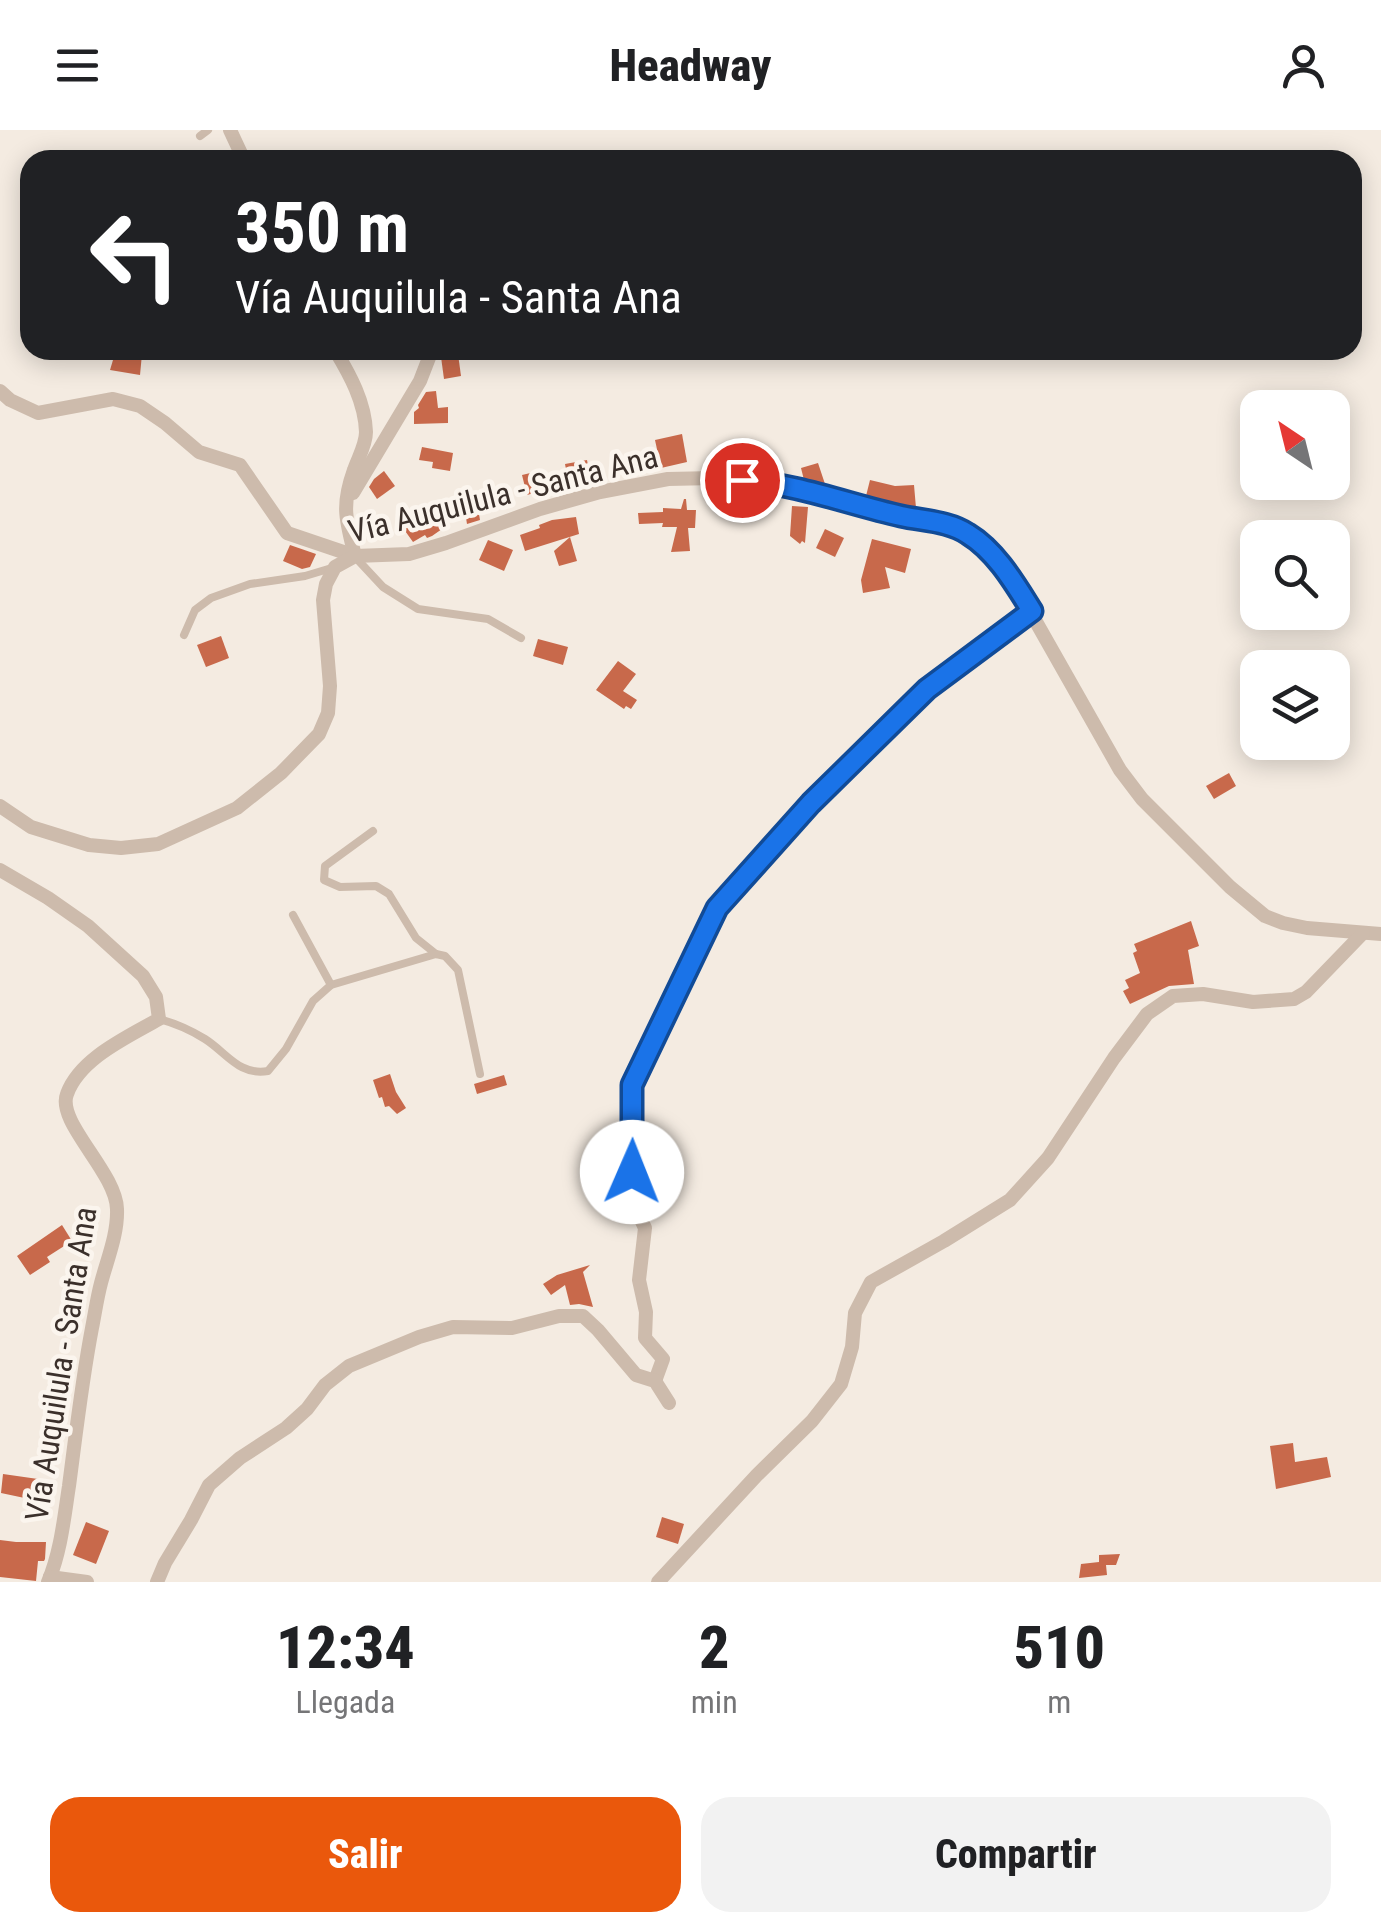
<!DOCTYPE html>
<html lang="es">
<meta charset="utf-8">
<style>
body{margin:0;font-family:"Roboto Condensed",sans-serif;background:#f2f2f2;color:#202124;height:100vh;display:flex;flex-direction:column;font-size:38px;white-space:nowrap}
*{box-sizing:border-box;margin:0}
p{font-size:32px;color:#757577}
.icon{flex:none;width:55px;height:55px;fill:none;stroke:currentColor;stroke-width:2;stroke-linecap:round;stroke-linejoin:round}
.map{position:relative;height:1452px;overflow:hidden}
.details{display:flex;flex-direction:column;background:#fff;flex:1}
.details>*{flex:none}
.top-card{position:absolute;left:20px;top:20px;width:1342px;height:210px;border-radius:30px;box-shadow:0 5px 25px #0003;background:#202124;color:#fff;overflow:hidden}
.needle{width:65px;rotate:325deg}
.tools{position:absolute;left:1240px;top:260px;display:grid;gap:20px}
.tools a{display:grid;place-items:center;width:110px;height:110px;border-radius:20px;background:#fff;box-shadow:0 5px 25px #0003;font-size:50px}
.pin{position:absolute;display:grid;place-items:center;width:85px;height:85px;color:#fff;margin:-42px;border:5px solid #fff;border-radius:50%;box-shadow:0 2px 10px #0007}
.me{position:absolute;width:110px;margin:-55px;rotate:1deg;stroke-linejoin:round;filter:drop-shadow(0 0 8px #0008)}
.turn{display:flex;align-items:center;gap:35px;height:210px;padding:0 50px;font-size:45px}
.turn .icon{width:130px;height:130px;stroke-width:2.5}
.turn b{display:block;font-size:70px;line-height:85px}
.eta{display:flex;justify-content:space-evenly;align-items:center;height:170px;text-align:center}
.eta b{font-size:60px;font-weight:800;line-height:70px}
.button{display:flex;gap:20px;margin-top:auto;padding:20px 50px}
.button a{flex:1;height:115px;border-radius:30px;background:#ea580c;color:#fff;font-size:40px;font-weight:800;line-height:115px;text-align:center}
.button a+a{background:#f2f2f2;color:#202124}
header{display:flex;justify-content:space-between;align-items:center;height:130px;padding:0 50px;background:#fff;font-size:45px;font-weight:800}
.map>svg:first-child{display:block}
.building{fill:#c8694b}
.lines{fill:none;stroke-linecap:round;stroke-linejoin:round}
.service{stroke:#cdbbac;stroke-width:8}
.minor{stroke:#cdbbac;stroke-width:14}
.route-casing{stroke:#114b97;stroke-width:25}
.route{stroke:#1a73e8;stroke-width:18}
.labels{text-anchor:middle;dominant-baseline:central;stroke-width:9;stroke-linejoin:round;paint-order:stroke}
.street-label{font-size:32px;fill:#3b302b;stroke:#fbf5ee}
</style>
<header><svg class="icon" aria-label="menu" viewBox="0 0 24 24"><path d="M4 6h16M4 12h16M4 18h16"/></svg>Headway<svg class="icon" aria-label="person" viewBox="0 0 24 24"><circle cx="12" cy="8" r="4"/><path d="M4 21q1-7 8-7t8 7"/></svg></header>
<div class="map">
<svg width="1381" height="1452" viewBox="0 0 1381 1452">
<rect width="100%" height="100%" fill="#f4ebe1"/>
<g class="building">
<polygon points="116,220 142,224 140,245 110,240"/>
<polygon points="458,224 461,246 444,249 441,227"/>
<polygon points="436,261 438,278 448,277 448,293 414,294 414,282 419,278 418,275 426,262"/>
<polygon points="682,304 687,332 661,338 655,310"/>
<polygon points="422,317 453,323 450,341 432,338 433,332 419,330"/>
<polygon points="587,330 591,353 570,360 565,334"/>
<polygon points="818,333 825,354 824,355 804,350 801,338"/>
<polygon points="543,340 548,359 527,365 522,345"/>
<polygon points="384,341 395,356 377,369 369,357 374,349"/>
<polygon points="870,350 895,356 914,355 916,378 866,366"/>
<polygon points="476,366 480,390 467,394 463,368"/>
<polygon points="684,369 686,369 687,380 696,380 695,398 688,398 690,421 671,422 677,397 662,397 663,393 639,394 638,383 663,382 663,378 681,379"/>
<polygon points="424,375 442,399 432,406 427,408 425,405 413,412 403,398 414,390 410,385"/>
<polygon points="792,376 808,377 805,413 802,411 800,414 790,406"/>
<polygon points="576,387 579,404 525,421 520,405 540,398 539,395 552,390"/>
<polygon points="825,399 844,408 835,427 816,418"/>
<polygon points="570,407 577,431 559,436 554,421"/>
<polygon points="872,409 911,419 905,443 885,437 890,458 863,463 861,450"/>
<polygon points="488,410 513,420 504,441 479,430"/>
<polygon points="290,415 316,424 310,437 302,439 283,431"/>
<polygon points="221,506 229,528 206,537 197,515"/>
<polygon points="538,509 568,517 563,535 533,526"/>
<polygon points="618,531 636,544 623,561 637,570 631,579 626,576 624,579 596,560"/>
<polygon points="1229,643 1236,656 1214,669 1206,656"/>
<polygon points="1191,791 1199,816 1188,820 1194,854 1169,856 1130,874 1123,861 1129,858 1125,850 1140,843 1133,823 1137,821 1134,814"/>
<polygon points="390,944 396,962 406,978 397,984 389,976 385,977 382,967 379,968 373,950"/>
<polygon points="504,945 507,955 477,964 474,954"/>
<polygon points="62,1095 72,1111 47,1127 50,1132 30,1145 17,1126"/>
<polygon points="590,1135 583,1142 593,1177 579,1174 570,1175 565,1155 551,1165 543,1154 557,1145"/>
<polygon points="1293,1313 1295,1332 1327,1327 1331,1347 1276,1359 1270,1316"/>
<polygon points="3,1344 45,1350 43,1367 34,1366 34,1370 1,1363"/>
<polygon points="662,1387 684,1394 678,1414 656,1407"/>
<polygon points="86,1392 109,1401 96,1434 73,1425"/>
<polygon points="0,1410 16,1412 46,1412 45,1429 44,1431 38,1431 36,1451 0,1447"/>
<polygon points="1120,1424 1116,1435 1106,1435 1107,1445 1079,1448 1081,1434 1099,1432 1099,1425"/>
</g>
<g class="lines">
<g class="service">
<polyline points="200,6 208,0"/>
<polyline points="356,428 383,457 418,479 488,489 521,508"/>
<polyline points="184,505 195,480 211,468 250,454 305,446 335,437"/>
<polyline points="373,701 325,736 324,750 340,757 376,756 389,764 416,808 436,824"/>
<polyline points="293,785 331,855"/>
<path d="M 159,889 C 174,893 192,901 205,909 C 227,923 239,946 268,941 L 286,919 L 313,871 L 331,855 L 436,824 L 445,826 L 458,840 L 480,944"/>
</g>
<g class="minor">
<polyline points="230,0 244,30"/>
<path d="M 335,220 C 350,245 365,272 366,302 C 366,315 358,328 354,340 C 341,376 346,390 355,426"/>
<polyline points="0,261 10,270 38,283 113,269 140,276 165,293 199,322 240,335 287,403 355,426"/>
<polyline points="353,363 420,251 432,220"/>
<polyline points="0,676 31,697 89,715 121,718 158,714 237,678 281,643 319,604 328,583 330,556 323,470 326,454 335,437 355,426 409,424 446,413 540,379 600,362 668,349 714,348 771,352 902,386 944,394 967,403 985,419 1014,453 1120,640 1142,669 1230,757 1265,786 1283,793 1307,798 1381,804"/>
<path d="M 0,740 L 48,768 L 88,796 L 143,846 L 156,867 L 159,889 C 128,907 80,928 67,964 C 56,992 116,1042 117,1079 C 118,1104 107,1130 101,1153 C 97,1168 95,1183 92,1198 C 82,1250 76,1303 69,1356 C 64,1388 61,1421 48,1452"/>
<polyline points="655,1251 663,1229 645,1208 646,1182 639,1150 645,1098 632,1070 632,955 717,777 811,673 927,559 1032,481"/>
<polyline points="50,1447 87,1452"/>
<polyline points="157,1452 165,1433 191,1390 209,1355 240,1328 286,1298 307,1279 325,1255 349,1236 419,1207 453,1197 512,1198 559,1186 583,1186 598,1200 636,1245 655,1251 669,1273"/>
<polyline points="658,1452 757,1345 812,1291 841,1254 852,1217 855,1183 871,1152 944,1111 1010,1070 1048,1028 1114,928 1147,884 1173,866 1203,864 1253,872 1294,869 1306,862 1363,803"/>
</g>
</g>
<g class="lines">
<g class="route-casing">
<path id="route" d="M 632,1042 L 632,955 L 717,778 L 811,673 L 927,559 L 1032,481 C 1015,454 996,421 968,404 C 949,391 923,391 901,386 C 848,374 797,354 742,350"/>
</g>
<use href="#route" class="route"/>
</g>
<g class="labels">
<g class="street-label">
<text transform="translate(503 364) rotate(-14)">Vía Auquilula - Santa Ana</text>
<text transform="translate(61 1234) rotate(-81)">Vía Auquilula - Santa Ana</text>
</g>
</g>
</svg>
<div class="tools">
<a><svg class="needle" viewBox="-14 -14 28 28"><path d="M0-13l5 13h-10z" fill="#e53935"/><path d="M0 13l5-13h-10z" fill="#757577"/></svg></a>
<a><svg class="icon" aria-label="search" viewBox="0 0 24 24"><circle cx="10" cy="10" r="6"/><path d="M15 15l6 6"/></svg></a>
<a><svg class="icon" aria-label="layers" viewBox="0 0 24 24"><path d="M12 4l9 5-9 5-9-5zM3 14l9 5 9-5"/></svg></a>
</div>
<div class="pin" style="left:742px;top:350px;background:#d93025"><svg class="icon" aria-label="arrive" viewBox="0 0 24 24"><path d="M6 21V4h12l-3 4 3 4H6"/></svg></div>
<svg class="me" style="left:632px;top:1042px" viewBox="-20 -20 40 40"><circle r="19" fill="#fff"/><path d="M0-13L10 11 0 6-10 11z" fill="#1a73e8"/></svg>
<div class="top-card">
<div class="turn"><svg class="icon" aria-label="left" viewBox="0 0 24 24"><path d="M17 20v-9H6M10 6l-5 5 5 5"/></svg><div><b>350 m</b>Vía Auquilula - Santa Ana</div></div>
</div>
</div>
<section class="details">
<div class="eta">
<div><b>12:34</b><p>Llegada</p></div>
<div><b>2</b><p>min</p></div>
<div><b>510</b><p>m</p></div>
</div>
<div class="button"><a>Salir</a><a>Compartir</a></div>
</section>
